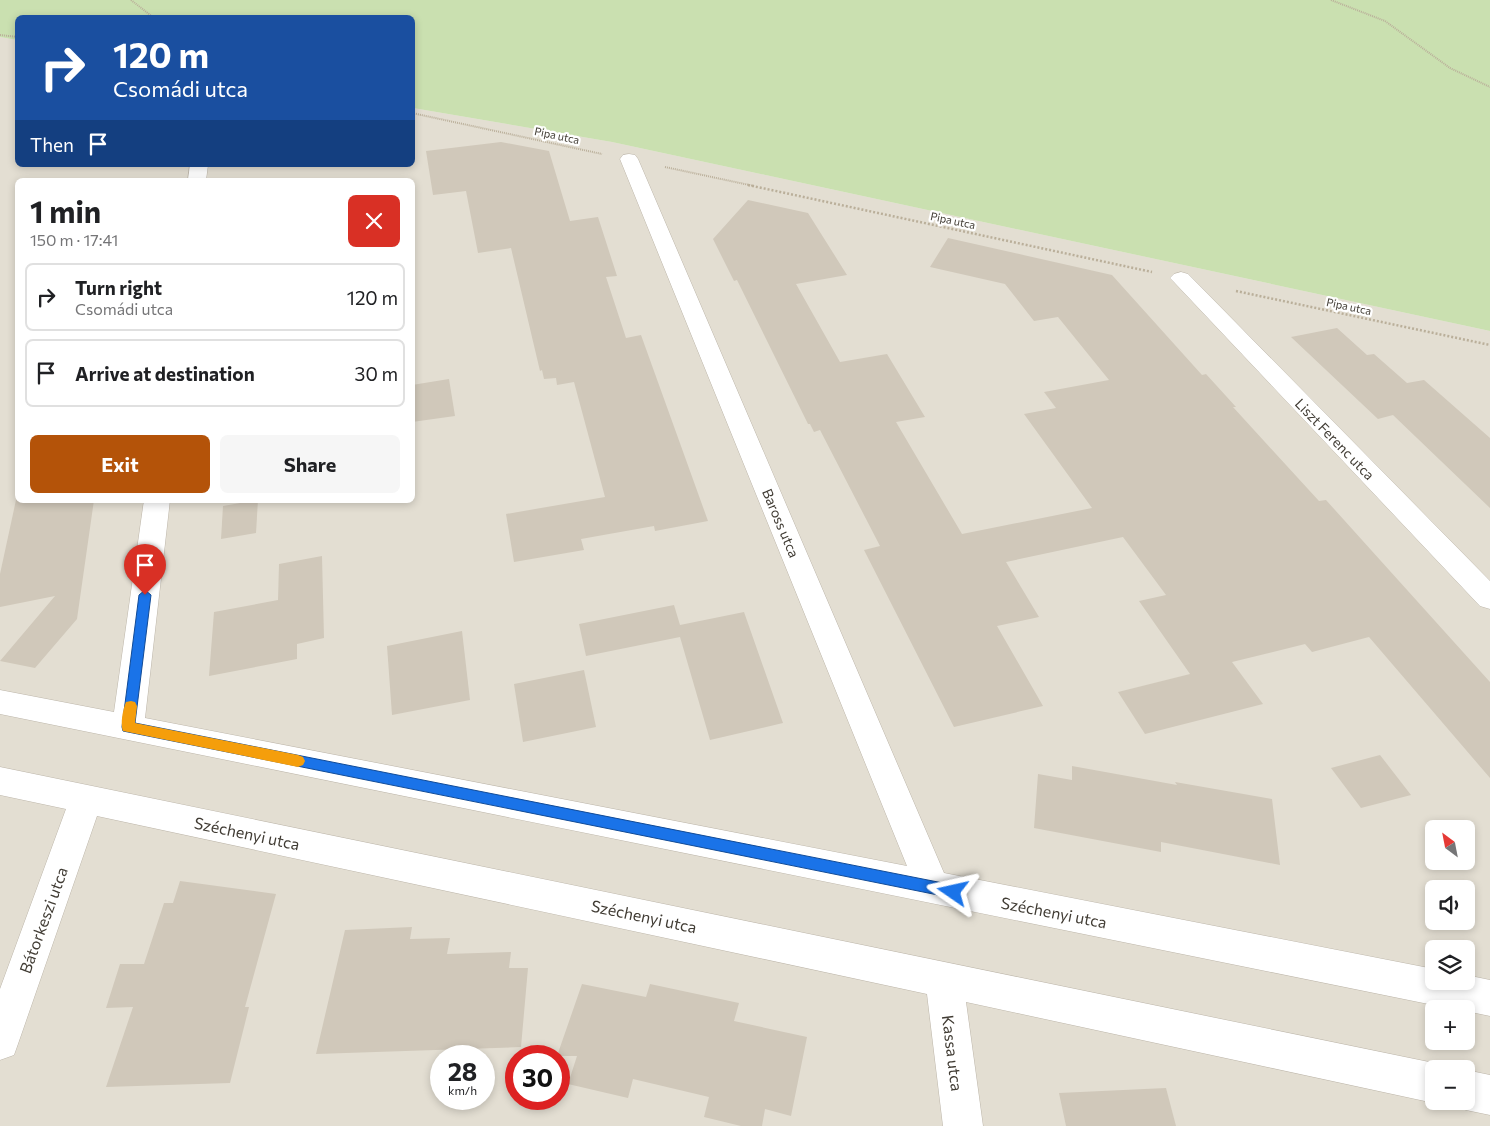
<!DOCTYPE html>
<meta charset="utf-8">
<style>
body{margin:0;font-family:Commissioner,sans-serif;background:#f6f6f6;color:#202124;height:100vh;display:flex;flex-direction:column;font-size:19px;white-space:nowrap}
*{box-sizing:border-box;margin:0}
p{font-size:16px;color:#757577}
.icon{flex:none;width:28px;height:28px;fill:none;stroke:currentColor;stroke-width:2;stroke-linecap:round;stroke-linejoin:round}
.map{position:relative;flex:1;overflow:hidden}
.drawer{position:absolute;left:15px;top:178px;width:400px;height:325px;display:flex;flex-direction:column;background:#fff;border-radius:8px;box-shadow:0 2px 8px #0003}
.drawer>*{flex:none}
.top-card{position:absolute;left:15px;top:15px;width:400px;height:152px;border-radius:8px;box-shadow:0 2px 8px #0003;background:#1a4fa0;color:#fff;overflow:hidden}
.needle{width:32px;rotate:328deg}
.buttons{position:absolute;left:1425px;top:820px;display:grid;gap:10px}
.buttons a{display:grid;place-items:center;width:50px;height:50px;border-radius:8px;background:#fff;box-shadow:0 2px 8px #0003;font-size:25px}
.speed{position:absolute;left:430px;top:1045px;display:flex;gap:10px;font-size:25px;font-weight:700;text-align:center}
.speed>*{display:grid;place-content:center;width:65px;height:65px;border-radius:50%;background:#fff;box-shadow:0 2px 8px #0003;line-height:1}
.speed small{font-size:12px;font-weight:400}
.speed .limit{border:8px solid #d22;background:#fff;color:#111}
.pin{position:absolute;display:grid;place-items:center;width:42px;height:42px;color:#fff;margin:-51px -21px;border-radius:50% 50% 50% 0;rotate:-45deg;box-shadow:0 0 5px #0007}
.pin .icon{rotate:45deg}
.me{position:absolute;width:55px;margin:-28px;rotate:281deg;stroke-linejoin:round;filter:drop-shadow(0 0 4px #0008)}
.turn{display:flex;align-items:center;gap:18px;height:105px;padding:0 15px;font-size:22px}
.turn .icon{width:65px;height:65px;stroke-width:2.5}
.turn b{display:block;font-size:35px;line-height:42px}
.then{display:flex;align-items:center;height:48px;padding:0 15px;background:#0003;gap:10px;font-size:19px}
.round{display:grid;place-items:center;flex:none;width:52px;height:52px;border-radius:8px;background:#f6f6f6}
.overview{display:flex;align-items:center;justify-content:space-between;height:85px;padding:0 15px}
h1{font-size:30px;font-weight:700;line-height:38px}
.cta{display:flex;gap:10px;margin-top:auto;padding:10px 15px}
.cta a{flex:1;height:58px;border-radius:8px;background:#b45309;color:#fff;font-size:20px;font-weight:700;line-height:58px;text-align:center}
.cta a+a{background:#f6f6f6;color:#202124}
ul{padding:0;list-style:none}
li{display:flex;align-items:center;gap:15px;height:68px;margin:0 10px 8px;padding:0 5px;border:2px solid #e0e0e0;border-radius:8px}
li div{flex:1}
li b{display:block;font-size:19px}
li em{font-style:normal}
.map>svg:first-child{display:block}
.residential{fill:#e3ded2;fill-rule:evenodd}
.green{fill:#cae0b0}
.building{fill:#d0c8ba}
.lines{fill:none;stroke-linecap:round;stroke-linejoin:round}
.minor-casing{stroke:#bdb6aa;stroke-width:1}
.path-far1{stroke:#baaf9a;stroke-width:2;stroke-dasharray:1 1;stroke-linecap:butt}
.path{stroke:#baaf9a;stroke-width:2.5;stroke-dasharray:2 2;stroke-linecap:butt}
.minor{fill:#fff;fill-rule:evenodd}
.route{fill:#1a73e8;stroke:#114b97}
.slow{fill:#f59e0b}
.labels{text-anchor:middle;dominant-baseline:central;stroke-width:4.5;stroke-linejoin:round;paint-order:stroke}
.far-street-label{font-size:11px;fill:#413c34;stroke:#fff}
.street-label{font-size:14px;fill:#413c34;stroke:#fff}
.near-street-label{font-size:16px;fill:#413c34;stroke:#fff}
</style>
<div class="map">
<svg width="1490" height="1126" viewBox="0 0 1490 1126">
<rect width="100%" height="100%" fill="#efece4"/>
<path class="residential" d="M 0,37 L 17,40 L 18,165 L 412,165 L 413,108 L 612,142 L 1490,331 L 1490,1126 L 0,1126 ZM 18,180 L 412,180 L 412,500 L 18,500 ZM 1434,829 L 1466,829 L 1466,861 L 1434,861 ZM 1434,889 L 1466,889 L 1466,921 L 1434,921 ZM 1434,949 L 1466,949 L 1466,981 L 1434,981 ZM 1434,1009 L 1466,1009 L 1466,1041 L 1434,1041 ZM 441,1056 L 484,1056 L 484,1099 L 441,1099 ZM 516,1056 L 559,1056 L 559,1099 L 516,1099 ZM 1434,1069 L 1466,1069 L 1466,1101 L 1434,1101 Z"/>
<polygon class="green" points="0,0 1490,0 1490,331 612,142 413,108 412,18 18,18 17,40 0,37"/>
<g class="building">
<polygon points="501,142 549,151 570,221 598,217 617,276 606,277 626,338 641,335 708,521 655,531 654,526 581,539 584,550 514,562 506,514 605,497 574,382 557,385 556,378 544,379 542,370 540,371 511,248 478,253 466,191 433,195 426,151"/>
<polygon points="748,200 808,213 847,275 796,284 840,362 887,354 925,417 896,422 962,534 1092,508 1024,414 1056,408 1044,392 1109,380 1058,317 1034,321 1005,284 930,267 948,238 1112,275 1202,375 1206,374 1236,407 1233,407 1319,501 1326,500 1490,682 1490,778 1369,637 1312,652 1305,644 1232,662 1263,704 1145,734 1118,692 1190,674 1139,601 1166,595 1123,537 1006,562 1039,617 997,626 1043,706 954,727 864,550 880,546 820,430 814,432 810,424 808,424 737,280 734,281 713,239"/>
<polygon points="1337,328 1367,355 1374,354 1407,383 1424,380 1490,438 1490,508 1393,415 1378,419 1291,337"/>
<polygon points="449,379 455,416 412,422 412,385"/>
<polygon points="16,500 94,500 77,619 35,668 0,661 55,596 0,607 0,574"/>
<polygon points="258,500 256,533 221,539 223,506"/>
<polygon points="322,556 324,638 297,644 297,659 209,676 214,612 278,600 279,564"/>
<polygon points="674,605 680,625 744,612 783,723 710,740 680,637 586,656 579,624"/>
<polygon points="462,631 470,700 392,715 387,646"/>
<polygon points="584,670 596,727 523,742 514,684"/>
<polygon points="1380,755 1411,795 1361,808 1331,768"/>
<polygon points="1072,766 1177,785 1175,782 1272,799 1280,865 1161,842 1161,852 1034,828 1038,774 1072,780"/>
<polygon points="180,881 276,894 245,1007 249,1007 230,1083 106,1087 133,1007 106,1008 120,964 144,964 164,903 173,903"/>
<polygon points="412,927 410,939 450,938 447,954 511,952 509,968 528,968 521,1047 316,1054 345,930"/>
<polygon points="582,984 646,997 650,984 739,1003 734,1021 807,1037 791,1116 765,1109 762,1126 741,1126 704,1117 709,1097 633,1079 628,1098 568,1084 577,1056 557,1056"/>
<polygon points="1166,1088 1176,1126 1066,1126 1059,1093"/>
</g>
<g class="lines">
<g class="minor-casing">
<g id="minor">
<polygon points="629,154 635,155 638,159 944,873 1434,969 1434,981 1466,981 1466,975 1490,980 1490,1016 1466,1011 1466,1009 1453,1009 0,714 0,690 114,712 144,500 170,500 145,718 907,866 620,159 623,155"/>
<polygon points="190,165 208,165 206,180 188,180"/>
<polygon points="1181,272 1188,274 1490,581 1490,609 1480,606 1174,282 1170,278 1174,274"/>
<polygon points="0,767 1434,1063 1447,1069 1434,1069 1434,1101 1437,1101 1434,1103 966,1002 983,1126 943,1126 927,994 97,816 19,1041 14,1055 0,1060 0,989 66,809 0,795"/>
<polygon points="1466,1070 1490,1075 1490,1115 1466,1110 1452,1104 1451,1101 1466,1101"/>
</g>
</g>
<g class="path-far1">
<polyline points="131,0 154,18"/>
<polyline points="1331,0 1385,21 1450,68 1490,87"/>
<polyline points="0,35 18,37"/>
<polyline points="412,113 602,154"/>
<polyline points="665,167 754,186"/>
</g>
<g class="path">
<polyline points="748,185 1152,272"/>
<polyline points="1236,291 1490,345"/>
</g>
<use href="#minor" class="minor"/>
</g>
<polygon class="route" points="145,590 151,595 135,723 953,885 958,887 960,892 958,896 953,898 123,731 122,727 139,595"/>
<path class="slow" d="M 131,701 L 135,702 L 137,706 L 135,723 L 298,755 L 303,757 L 305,761 L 303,765 L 298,767 L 123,731 C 120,724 123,709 126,702 Z"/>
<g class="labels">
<g class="far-street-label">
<text transform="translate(557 135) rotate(12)">Pipa utca</text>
<text transform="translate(953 220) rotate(12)">Pipa utca</text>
<text transform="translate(1349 306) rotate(12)">Pipa utca</text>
</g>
<g class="street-label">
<text transform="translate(1335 439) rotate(46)">Liszt Ferenc utca</text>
<text transform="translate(781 523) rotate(67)">Baross utca</text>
</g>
<g class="near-street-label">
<text transform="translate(247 833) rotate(12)">Széchenyi utca</text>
<text transform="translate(1054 912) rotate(11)">Széchenyi utca</text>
<text transform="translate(644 916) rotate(12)">Széchenyi utca</text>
<text transform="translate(43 920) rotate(-70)">Bátorkeszi utca</text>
<text transform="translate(953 1053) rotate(83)">Kassa utca</text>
</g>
</g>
</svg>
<div class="buttons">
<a><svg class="needle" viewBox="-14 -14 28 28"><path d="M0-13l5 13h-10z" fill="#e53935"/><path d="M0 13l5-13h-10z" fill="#757577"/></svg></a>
<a><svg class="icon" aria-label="sound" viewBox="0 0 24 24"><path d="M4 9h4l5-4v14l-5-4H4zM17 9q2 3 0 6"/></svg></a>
<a><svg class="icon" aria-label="layers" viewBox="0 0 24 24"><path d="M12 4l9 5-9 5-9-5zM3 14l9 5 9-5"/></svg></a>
<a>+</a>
<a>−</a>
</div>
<div class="speed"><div>28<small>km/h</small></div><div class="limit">30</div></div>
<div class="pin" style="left:145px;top:595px;background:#d93025"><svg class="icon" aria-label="arrive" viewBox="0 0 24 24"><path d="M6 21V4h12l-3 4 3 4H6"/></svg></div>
<svg class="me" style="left:953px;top:892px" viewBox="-20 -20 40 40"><path d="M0-17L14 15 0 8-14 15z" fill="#1a73e8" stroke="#fff" stroke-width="4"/></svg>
<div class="top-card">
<div class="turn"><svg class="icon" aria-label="right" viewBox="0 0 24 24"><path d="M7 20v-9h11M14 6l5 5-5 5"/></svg><div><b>120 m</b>Csomádi utca</div></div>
<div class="then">Then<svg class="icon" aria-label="arrive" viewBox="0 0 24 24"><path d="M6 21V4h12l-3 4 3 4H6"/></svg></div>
</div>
<section class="drawer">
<div class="overview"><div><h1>1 min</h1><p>150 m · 17:41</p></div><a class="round" style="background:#d93025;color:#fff"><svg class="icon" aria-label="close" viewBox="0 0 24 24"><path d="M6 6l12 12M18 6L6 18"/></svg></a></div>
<ul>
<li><svg class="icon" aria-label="right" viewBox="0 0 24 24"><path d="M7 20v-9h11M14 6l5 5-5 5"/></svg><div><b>Turn right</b><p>Csomádi utca</p></div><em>120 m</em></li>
<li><svg class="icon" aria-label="arrive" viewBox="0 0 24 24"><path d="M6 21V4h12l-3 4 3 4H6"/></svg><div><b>Arrive at destination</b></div><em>30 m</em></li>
</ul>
<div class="cta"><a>Exit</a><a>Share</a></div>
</section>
</div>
